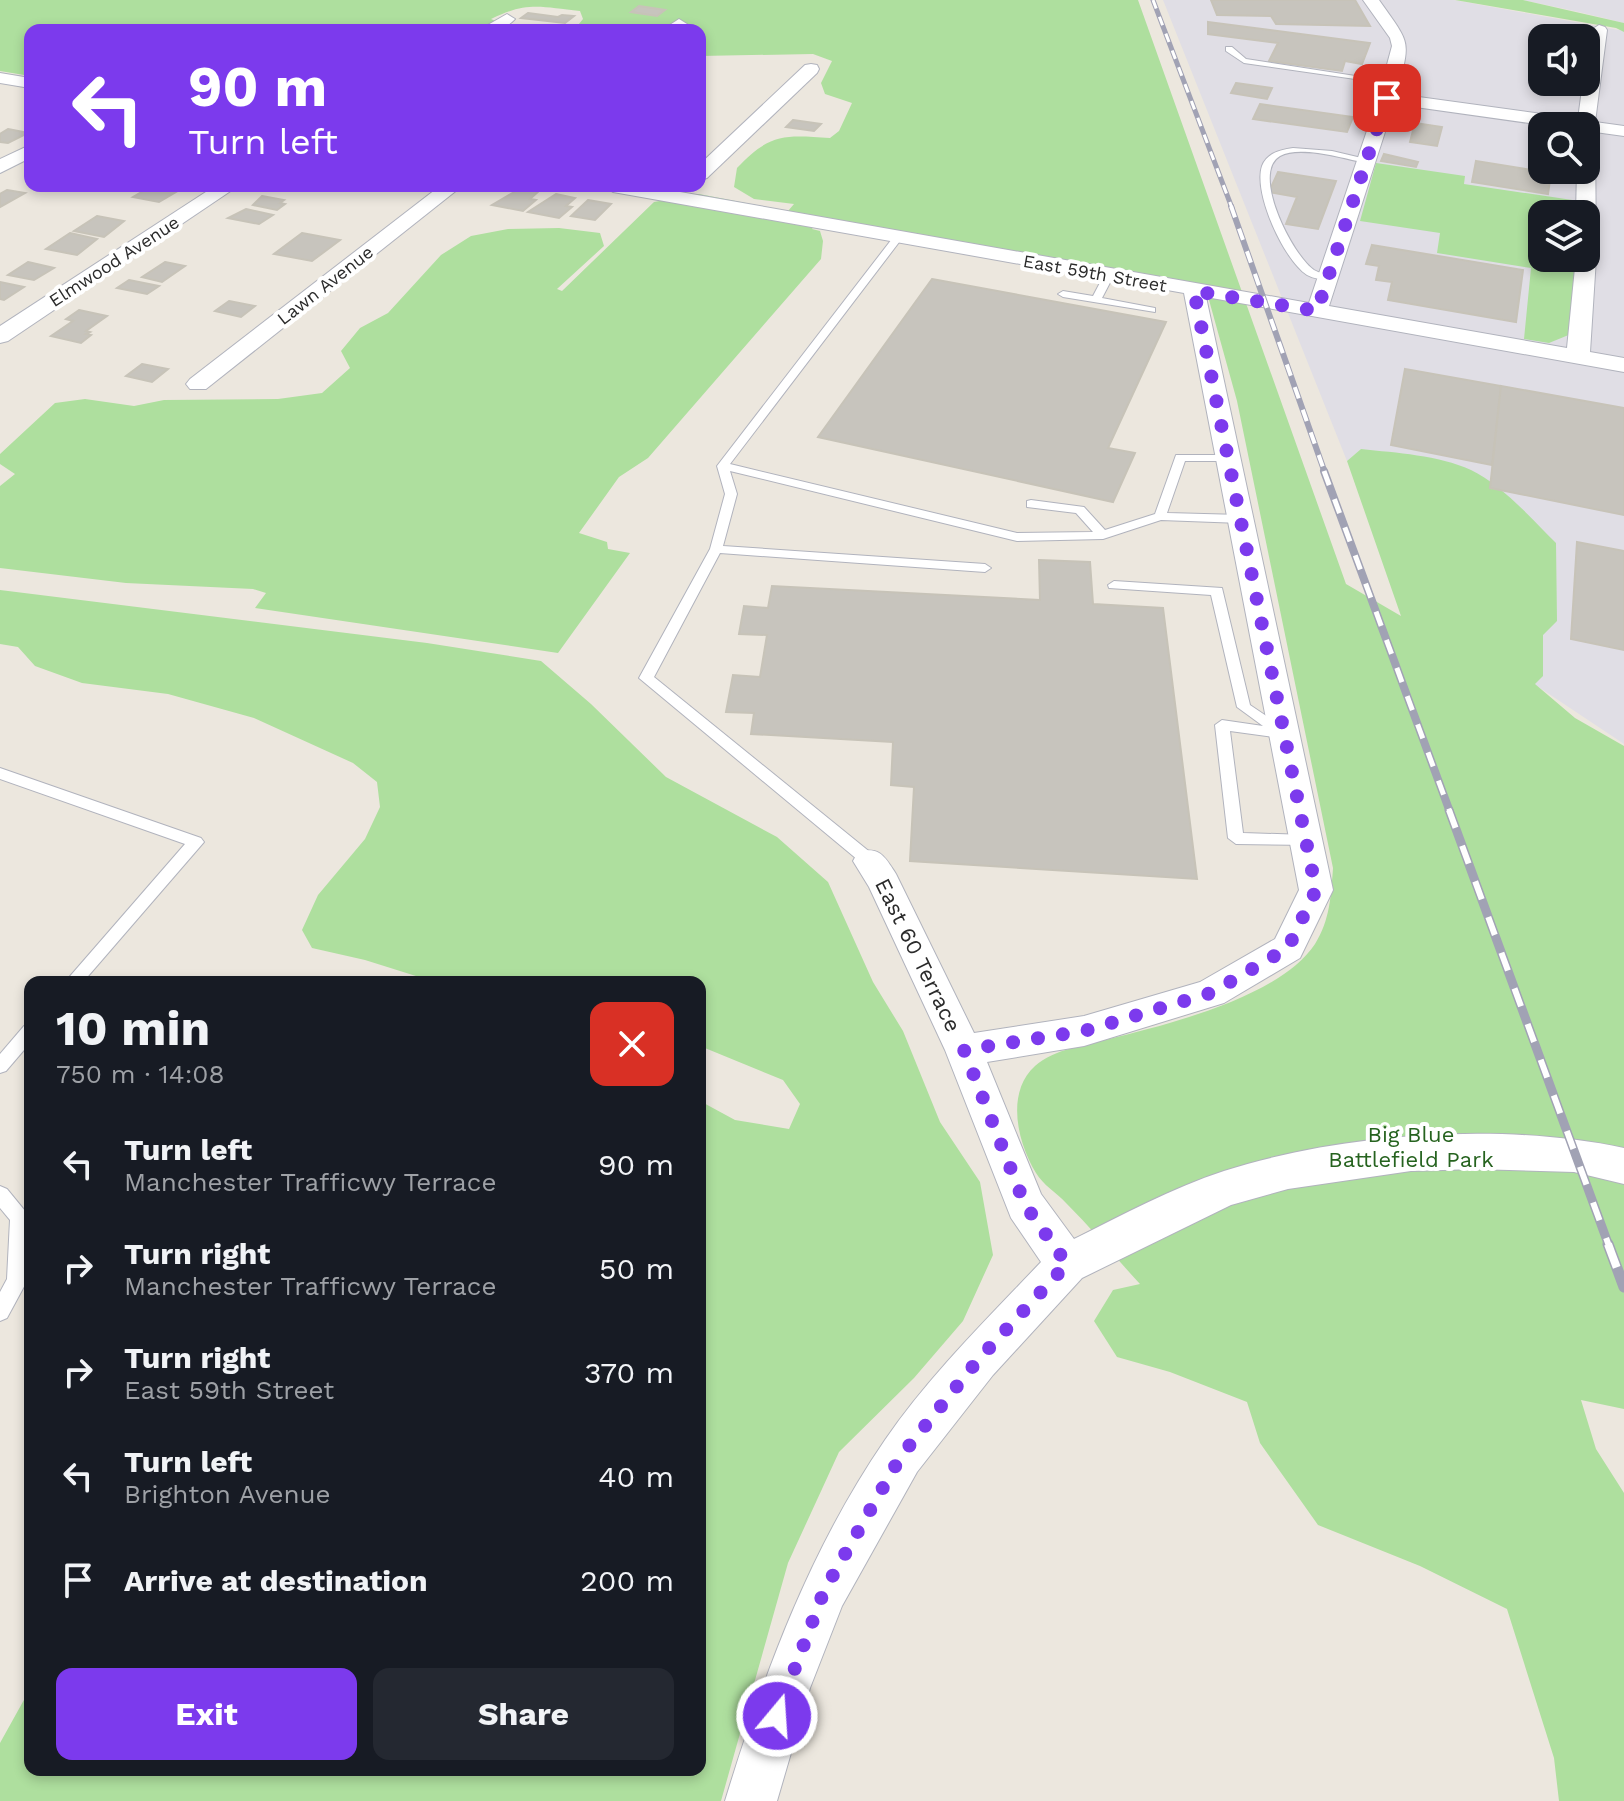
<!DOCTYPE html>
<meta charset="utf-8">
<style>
body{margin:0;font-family:"Work Sans",sans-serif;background:#242831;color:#f1f3f6;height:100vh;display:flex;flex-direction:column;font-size:30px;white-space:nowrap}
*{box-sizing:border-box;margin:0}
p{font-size:26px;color:#9ea1a6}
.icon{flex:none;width:44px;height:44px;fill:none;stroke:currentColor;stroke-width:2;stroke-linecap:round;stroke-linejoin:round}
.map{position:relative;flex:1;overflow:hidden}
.side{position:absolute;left:24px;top:976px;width:682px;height:800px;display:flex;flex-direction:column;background:#171b24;border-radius:16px;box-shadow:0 4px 12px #0003}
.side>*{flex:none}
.guide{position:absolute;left:24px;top:24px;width:682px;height:168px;border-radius:16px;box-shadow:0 4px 12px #0003;background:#7c3aed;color:#fff;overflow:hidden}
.buttons{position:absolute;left:1528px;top:24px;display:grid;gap:16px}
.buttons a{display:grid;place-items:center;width:72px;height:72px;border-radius:16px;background:#171b24;box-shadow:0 4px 12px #0003;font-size:40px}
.pin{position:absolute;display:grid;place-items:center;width:68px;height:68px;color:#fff;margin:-34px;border-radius:16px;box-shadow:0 4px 12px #0006}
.me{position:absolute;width:88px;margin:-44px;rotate:18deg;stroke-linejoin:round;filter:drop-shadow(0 0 6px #0008)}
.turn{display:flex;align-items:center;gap:28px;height:168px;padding:0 32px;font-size:36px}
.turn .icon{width:104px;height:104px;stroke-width:2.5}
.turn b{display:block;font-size:56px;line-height:68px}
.round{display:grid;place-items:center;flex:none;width:84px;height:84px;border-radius:16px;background:#242831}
.summary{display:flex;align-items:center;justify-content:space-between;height:136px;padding:0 32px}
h1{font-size:48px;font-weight:700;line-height:60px}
.action{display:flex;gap:16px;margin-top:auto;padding:16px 32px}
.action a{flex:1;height:92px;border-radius:16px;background:#7c3aed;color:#fff;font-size:32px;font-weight:700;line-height:92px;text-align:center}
.action a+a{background:#242831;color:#f1f3f6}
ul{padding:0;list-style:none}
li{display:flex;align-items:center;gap:24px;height:104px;padding:0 32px}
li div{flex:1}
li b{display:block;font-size:30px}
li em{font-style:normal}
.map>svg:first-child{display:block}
.industrial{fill:#e0dee5;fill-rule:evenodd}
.green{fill:#aedf9e}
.building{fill:#c7c4bd;stroke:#c7c3b8;stroke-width:2}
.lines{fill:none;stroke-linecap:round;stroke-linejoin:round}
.service-casing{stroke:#b1b3bd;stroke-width:2}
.minor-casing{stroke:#b1b3bd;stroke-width:2}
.service{fill:#fff;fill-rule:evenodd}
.minor{fill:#fff;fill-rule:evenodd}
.rail-far4-casing{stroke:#a1a2b4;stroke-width:5}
.rail-far3-casing{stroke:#a1a2b4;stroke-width:6}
.rail-far2-casing{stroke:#a1a2b4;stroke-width:8}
.rail-far1-casing{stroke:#a1a2b4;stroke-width:9}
.rail-casing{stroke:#a1a2b4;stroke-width:11}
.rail-far4{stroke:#fff;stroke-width:3;stroke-dasharray:9;stroke-linecap:butt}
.rail-far3{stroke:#fff;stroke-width:4;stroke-dasharray:12;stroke-linecap:butt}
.rail-far2{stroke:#fff;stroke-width:5;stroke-dasharray:15;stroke-linecap:butt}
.rail-far1{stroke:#fff;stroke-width:6;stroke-dasharray:19;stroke-linecap:butt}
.rail{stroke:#fff;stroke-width:8;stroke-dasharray:25;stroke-linecap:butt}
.route{stroke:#7c3aed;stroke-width:14;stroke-dasharray:0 25.2}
.labels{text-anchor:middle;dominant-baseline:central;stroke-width:8;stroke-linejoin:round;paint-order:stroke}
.far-street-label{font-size:18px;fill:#2b2b2b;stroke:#fff}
.street-label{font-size:22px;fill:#2b2b2b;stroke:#fff}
.park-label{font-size:22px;fill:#26631f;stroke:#fff}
</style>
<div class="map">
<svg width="1624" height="1801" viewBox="0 0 1624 1801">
<rect width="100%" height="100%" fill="#ece7de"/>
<g class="industrial">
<path d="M 1163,0 L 1454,0 L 1624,31 L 1624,744 L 1534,684 L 1361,449 L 1347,461 ZM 1542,38 L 1586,38 L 1586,82 L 1542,82 ZM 1542,126 L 1586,126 L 1586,170 L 1542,170 ZM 1542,214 L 1586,214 L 1586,258 L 1542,258 Z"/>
<polygon points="1523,0 1624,0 1624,23 1579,12"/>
</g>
<g class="green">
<path d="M 0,0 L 1138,0 L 1346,584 L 1401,616 L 1347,461 L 1361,449 C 1397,453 1438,455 1471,470 C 1501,484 1533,520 1556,543 L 1557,621 L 1543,635 L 1543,676 L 1535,684 L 1575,718 L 1624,746 L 1624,1409 L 1581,1400 L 1596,1449 L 1624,1493 L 1624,1801 L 1559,1801 L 1554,1758 L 1507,1609 L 1420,1566 L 1318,1525 L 1260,1443 L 1247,1402 L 1170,1372 L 1117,1357 L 1094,1321 L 1113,1290 L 1140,1284 C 1115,1257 1092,1229 1066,1203 C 1057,1193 1043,1185 1036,1173 C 1018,1144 1005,1093 1035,1066 C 1054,1049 1086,1045 1109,1039 C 1169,1024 1280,997 1315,944 C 1330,920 1331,896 1333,868 L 1237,401 L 1209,300 L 1201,284 L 821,217 L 812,229 L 820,231 L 823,241 L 821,259 L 648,458 L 619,477 L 579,533 L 607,542 L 608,549 L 630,553 L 558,653 L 255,608 L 266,593 L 253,589 L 126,583 L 0,568 L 0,486 L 15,474 L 0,464 L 0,454 L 55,403 L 85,399 L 134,406 L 164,400 L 278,399 L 322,393 L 350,368 L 341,351 L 360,328 L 388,313 L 441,255 L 471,236 L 508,229 L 559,228 L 600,233 L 604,246 L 557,289 L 562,291 L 654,202 L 699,194 L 788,211 L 794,204 L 754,199 L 734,187 L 737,168 C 770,133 784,135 830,138 L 839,131 L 852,103 L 825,94 L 821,83 L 832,61 L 813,54 L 700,56 L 700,30 L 574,30 L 583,19 L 580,11 C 541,7 527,1 491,19 L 514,30 L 30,30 L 30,76 L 0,71 Z"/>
<polygon points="1455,0 1523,0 1624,23 1624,32 1616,28"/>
<polygon points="1376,163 1465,176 1464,184 1579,201 1578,214 1542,214 1542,258 1575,258 1571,334 1549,343 1524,339 1531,268 1437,253 1440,233 1360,221"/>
<polygon points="0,590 427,643 541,661 591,704 666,777 777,837 828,882 873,982 903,1031 940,1122 980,1182 993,1255 963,1321 914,1378 839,1452 788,1563 721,1801 0,1801 0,1743 30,1689 30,1770 700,1770 700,1101 735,1120 789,1129 800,1104 783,1080 700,1046 700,982 435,982 365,960 312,948 302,930 318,895 365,839 380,807 377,782 353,763 254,718 168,694 82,683 35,666 18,647 0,644"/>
</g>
<g class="building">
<polygon points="1211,0 1355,0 1370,26 1276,24 1271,16 1217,15"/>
<polygon points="639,6 665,10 657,16 631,12"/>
<polygon points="528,13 558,17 562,15 574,16 565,23 521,18"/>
<polygon points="1208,22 1370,43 1362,64 1345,61 1342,71 1269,61 1278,43 1208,34"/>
<polygon points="1236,83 1272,88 1267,99 1231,93"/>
<polygon points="1260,104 1353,117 1347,132 1253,119"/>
<polygon points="793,120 821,124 814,131 786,127"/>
<polygon points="1415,123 1442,127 1437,146 1410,142"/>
<polygon points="8,129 28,133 8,143 0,142 0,134"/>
<polygon points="1384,154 1418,162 1416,167 1381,161"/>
<polygon points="1476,161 1551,173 1548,194 1472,182"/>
<polygon points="1278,172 1336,181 1318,229 1286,224 1297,197 1269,192"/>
<polygon points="150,187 176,192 159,202 133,197"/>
<polygon points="521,188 539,191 530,199 536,200 523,211 492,205"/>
<polygon points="7,190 25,193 0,207 0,194"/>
<polygon points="556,194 575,198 566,206 572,207 559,218 528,212"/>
<polygon points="262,196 284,200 280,203 285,204 277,210 253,205"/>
<polygon points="588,200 611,204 595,220 571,216"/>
<polygon points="246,209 273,215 259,224 228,218"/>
<polygon points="97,216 124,221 104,237 74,231"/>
<polygon points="70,233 97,239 77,255 46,249"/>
<polygon points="302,233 340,240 312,261 274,254"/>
<polygon points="1372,245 1523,270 1516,322 1388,300 1392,282 1376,280 1379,266 1366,264"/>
<polygon points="28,262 54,268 34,280 8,275"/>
<polygon points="165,262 185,266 162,282 142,277"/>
<polygon points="932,279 1166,322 1108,448 1135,453 1113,502 818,437"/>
<polygon points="129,280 159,286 147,294 117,288"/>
<polygon points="0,282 24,287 4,300 0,299"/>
<polygon points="229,301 255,306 241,317 215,311"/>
<polygon points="79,310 107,316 86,331 90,332 86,334 91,335 81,343 51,336 73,321 66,319"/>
<polygon points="142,364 168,369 152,382 126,376"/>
<polygon points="1405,369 1501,386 1492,465 1391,445"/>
<polygon points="1501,386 1624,408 1624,515 1490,488"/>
<polygon points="1577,542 1624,551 1624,650 1571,639"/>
<polygon points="1039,560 1090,562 1093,604 1163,608 1197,879 910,861 914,787 891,785 893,742 751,734 754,713 726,712 733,675 760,677 767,635 739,634 744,606 768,608 772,586 1040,600"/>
</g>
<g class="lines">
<g class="service-casing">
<g id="service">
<polygon points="1226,47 1232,47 1246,59 1394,82 1390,84 1244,63 1226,51"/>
<path d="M 1293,148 L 1332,151 L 1370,160 L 1366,163 C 1345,159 1300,145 1280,156 C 1250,173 1293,256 1314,270 C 1319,273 1326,274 1332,276 L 1332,280 C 1324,280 1314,279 1307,275 C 1284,260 1253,193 1262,166 C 1267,153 1280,150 1293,148 Z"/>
<polygon points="895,235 903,237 730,464 1017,533 1093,532 1076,513 1027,507 1027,501 1031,500 1084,507 1105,530 1155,514 1176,455 1227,455 1233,459 1231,461 1185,461 1167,513 1241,515 1247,519 1241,523 1161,520 1103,539 1017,541 730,471 737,494 723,546 985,564 991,568 985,572 720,553 654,677 876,857 878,861 876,865 864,865 639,678 710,549 725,494 717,466"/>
<polygon points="1109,272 1114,275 1102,298 1155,308 1155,312 1063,297 1058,294 1063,291 1093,296 1104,275"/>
<polygon points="1114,581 1222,588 1250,705 1290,732 1281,738 1230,731 1243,833 1306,835 1314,841 1311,845 1236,844 1228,838 1215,725 1222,720 1263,726 1237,707 1211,595 1109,588 1108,585"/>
<polygon points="0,768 201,838 204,842 83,982 65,982 185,844 0,779"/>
<polygon points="30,1024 30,1043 6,1071 0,1073 0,1054 24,1026"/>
<polygon points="0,1186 7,1189 30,1217 27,1281 7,1318 0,1321 0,1292 7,1279 10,1220 0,1208"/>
</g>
</g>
<g class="minor-casing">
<g id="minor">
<path d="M 1363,0 L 1379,0 C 1412,47 1410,38 1397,94 L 1578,119 L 1583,82 L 1586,82 L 1591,30 L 1599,25 L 1605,27 L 1607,30 L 1595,122 L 1624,126 L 1624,136 L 1595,132 L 1596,258 L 1590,352 L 1624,358 L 1624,372 L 1206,297 L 1333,890 L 1300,958 L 1224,1003 L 1084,1046 L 987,1062 L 1041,1194 L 1074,1239 C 1122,1215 1172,1188 1224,1171 C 1343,1133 1502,1122 1624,1148 L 1624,1184 L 1574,1172 L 1475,1169 L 1411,1171 L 1288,1189 L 1231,1205 L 1082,1278 L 993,1375 L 917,1472 L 842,1606 L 810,1688 L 777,1801 L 725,1801 C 764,1674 809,1551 885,1440 C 929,1376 987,1319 1041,1262 L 1011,1218 L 945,1050 L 869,887 L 853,861 L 858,852 C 880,846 885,857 896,874 L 974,1033 L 1084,1016 L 1200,982 L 1275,939 L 1299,890 L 1184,293 L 613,192 L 603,186 L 646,186 L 1309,303 L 1378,98 L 1392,46 L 1390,38 ZM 1394,104 L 1550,126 L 1586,126 L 1586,170 L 1577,170 L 1576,214 L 1586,214 L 1586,258 L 1576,258 L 1567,348 L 1329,306 Z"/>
<path d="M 507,14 L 515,19 C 505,30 493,30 479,30 Z"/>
<polygon points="679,19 687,24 681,30 662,30"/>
<polygon points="811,64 817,65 819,69 817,73 707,178 700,180 700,164 805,65"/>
<polygon points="0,73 30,78 30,88 0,83"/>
<polygon points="30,145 30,158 0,173 0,159"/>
<polygon points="215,186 238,186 8,341 0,343 0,326"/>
<polygon points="440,186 462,186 206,389 190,389 186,384 190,379"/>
</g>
</g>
<use href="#service" class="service"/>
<use href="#minor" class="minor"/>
<g class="rail-far4-casing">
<polyline id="rail-far4" points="1153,0 1232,208"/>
</g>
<g class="rail-far3-casing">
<polyline id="rail-far3" points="1231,206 1325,473"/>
</g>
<g class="rail-far2-casing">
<polyline id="rail-far2" points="1324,471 1450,812"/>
</g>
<g class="rail-far1-casing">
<polyline id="rail-far1" points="1449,810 1609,1246"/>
</g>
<g class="rail-casing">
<polyline id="rail" points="1608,1244 1624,1287"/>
</g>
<use href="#rail-far4" class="rail-far4"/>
<use href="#rail-far3" class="rail-far3"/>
<use href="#rail-far2" class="rail-far2"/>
<use href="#rail-far1" class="rail-far1"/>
<use href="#rail" class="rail"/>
</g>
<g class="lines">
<polyline class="route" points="777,1716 824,1591 901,1456 978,1360 1067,1264 1025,1205 964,1050 1084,1031 1211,993 1288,948 1316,890 1194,291 1317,311 1387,98"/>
</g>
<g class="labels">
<g class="far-street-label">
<text transform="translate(114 261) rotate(-33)">Elmwood Avenue</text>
<text transform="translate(1095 273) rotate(10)">East 59th Street</text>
<text transform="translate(325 285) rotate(-38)">Lawn Avenue</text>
</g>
<g class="street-label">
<text transform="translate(918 955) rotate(64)">East 60 Terrace</text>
</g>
<g class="park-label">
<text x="1411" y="1134">Big Blue<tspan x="1411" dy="25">Battlefield Park</tspan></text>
</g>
</g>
</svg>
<div class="buttons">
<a><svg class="icon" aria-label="sound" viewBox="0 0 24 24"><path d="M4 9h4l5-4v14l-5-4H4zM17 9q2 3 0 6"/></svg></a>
<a><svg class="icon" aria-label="search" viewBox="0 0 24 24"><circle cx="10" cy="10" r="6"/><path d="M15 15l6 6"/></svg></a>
<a><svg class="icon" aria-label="layers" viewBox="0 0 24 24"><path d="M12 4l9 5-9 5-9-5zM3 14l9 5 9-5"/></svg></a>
</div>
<div class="pin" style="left:1387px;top:98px;background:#d93025"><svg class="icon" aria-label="arrive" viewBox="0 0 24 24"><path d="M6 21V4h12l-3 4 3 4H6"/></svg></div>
<svg class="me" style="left:777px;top:1716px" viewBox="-20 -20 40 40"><circle r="17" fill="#7c3aed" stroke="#fff" stroke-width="3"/><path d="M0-11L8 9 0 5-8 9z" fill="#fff"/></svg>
<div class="guide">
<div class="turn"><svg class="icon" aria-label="left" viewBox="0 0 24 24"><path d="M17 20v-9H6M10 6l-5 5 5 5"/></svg><div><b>90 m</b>Turn left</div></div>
</div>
<section class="side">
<div class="summary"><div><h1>10 min</h1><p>750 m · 14:08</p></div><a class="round" style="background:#d93025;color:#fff"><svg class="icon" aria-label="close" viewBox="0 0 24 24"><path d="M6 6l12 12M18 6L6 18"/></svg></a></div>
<ul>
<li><svg class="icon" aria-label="left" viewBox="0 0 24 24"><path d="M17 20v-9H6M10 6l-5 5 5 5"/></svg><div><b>Turn left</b><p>Manchester Trafficwy Terrace</p></div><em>90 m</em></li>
<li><svg class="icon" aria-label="right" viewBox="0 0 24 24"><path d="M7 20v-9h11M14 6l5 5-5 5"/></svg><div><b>Turn right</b><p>Manchester Trafficwy Terrace</p></div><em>50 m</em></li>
<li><svg class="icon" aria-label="right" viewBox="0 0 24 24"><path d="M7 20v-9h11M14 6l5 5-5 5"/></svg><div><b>Turn right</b><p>East 59th Street</p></div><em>370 m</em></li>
<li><svg class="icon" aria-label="left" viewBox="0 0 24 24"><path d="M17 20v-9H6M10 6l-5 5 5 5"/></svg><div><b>Turn left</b><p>Brighton Avenue</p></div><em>40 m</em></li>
<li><svg class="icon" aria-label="arrive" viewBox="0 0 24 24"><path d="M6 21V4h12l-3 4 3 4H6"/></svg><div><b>Arrive at destination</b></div><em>200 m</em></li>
</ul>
<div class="action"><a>Exit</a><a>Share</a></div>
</section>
</div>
